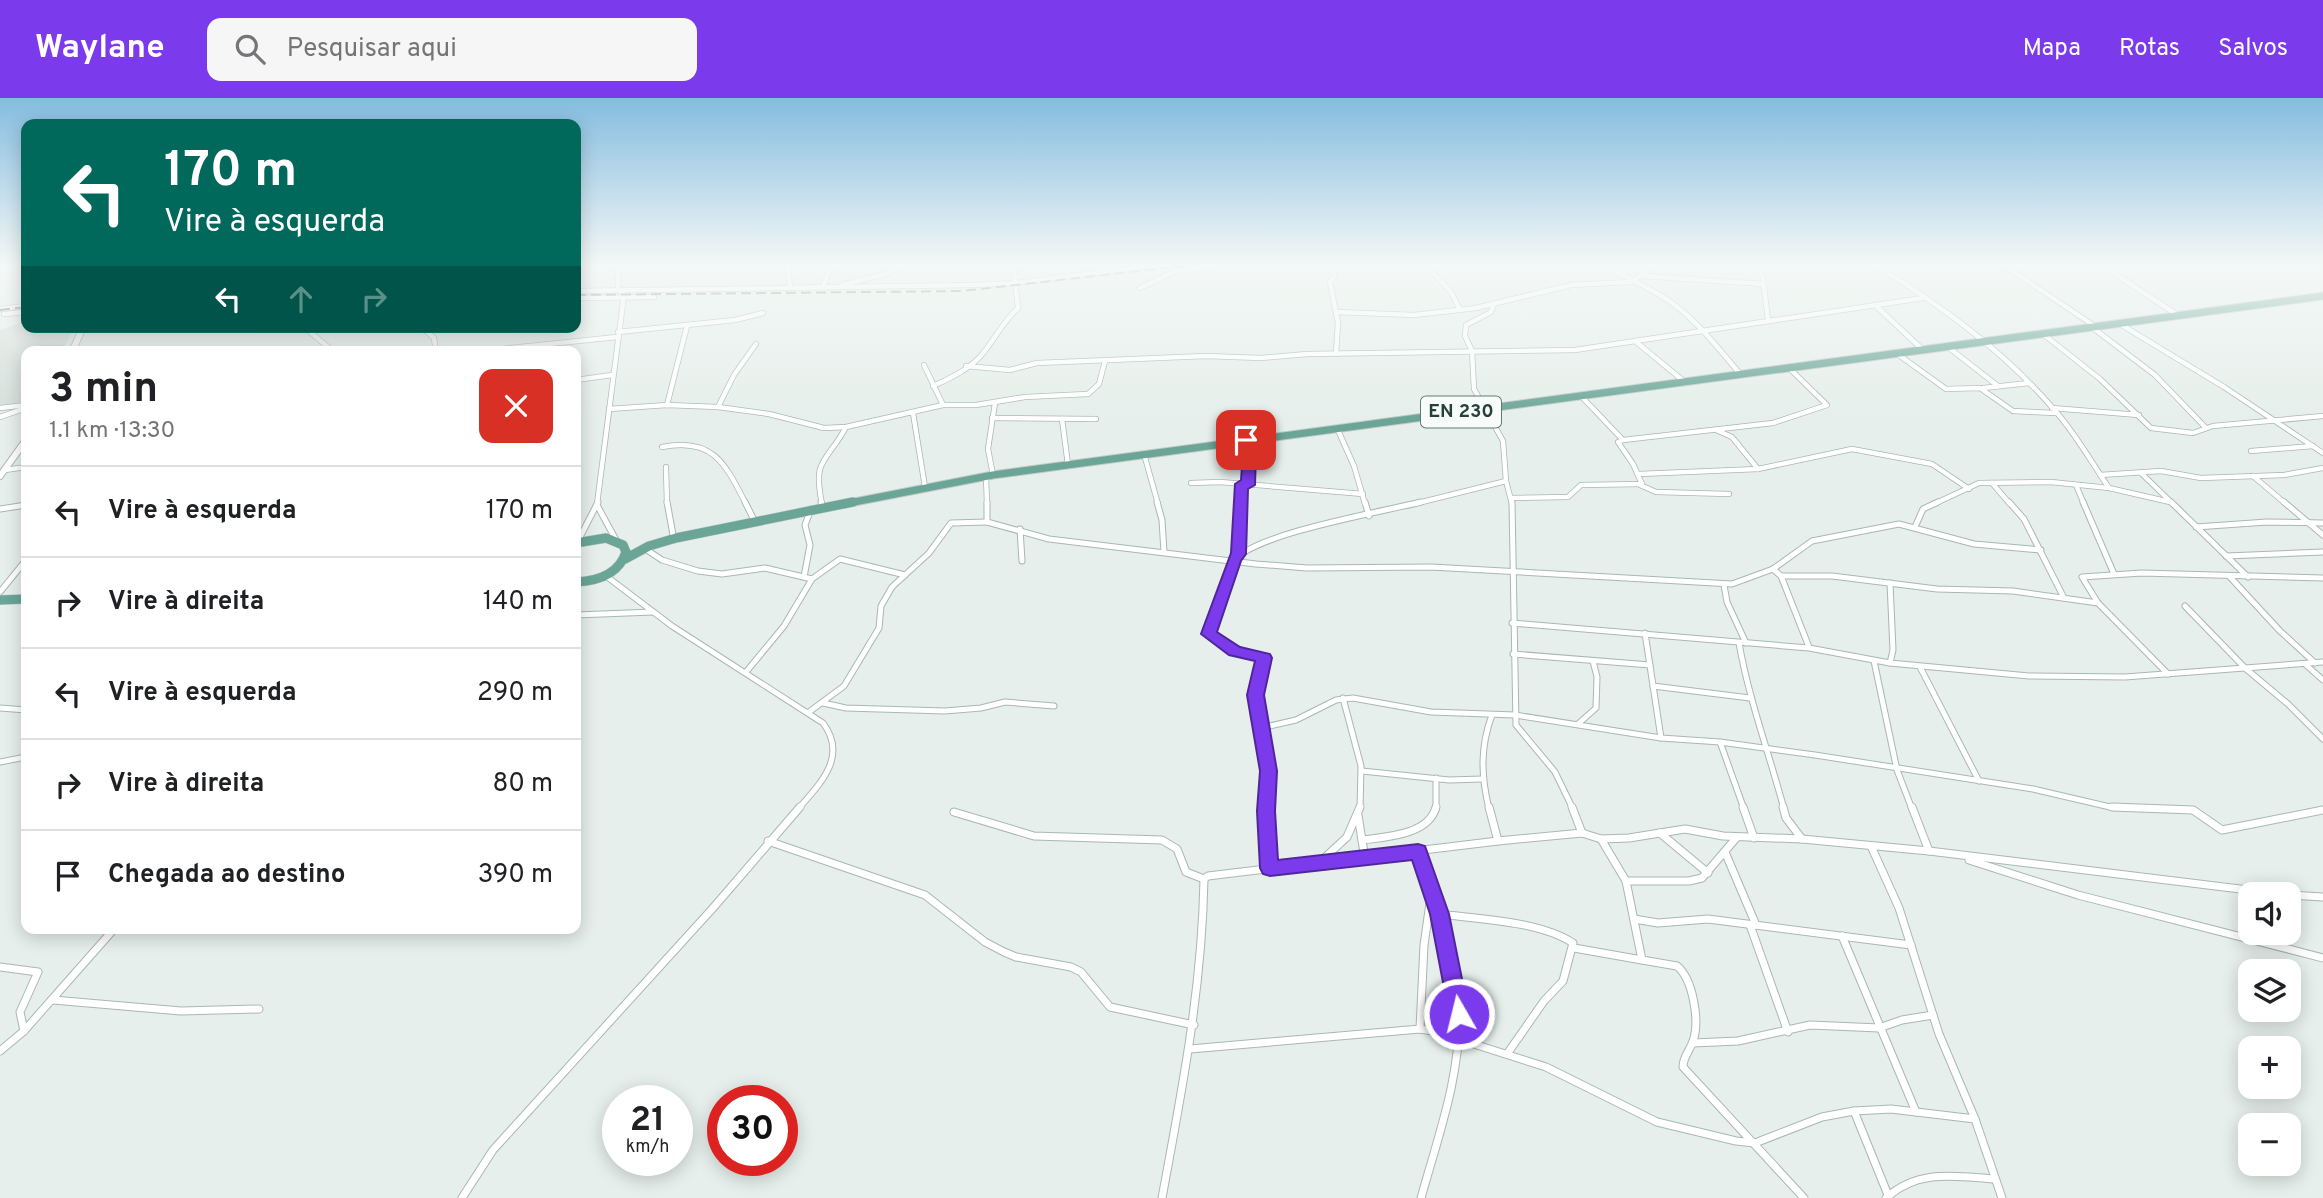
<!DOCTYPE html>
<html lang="pt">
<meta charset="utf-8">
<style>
body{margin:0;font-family:Overpass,sans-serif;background:#f6f6f6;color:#202124;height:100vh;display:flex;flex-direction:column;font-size:26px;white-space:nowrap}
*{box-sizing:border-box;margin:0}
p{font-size:23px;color:#757577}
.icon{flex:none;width:38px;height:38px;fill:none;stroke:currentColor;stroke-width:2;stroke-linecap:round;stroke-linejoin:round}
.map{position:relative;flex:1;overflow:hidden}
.drawer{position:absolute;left:21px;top:248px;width:560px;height:588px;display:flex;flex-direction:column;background:#fff;border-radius:14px;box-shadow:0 4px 18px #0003}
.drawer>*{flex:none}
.top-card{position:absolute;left:21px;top:21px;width:560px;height:214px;border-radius:14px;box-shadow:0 4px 18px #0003;background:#00695c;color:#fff;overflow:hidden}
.controls{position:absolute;left:2238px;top:784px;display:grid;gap:14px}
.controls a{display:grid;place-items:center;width:63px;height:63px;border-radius:14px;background:#fff;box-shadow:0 4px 18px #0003;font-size:35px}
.speed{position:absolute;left:602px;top:987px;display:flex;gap:14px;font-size:35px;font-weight:700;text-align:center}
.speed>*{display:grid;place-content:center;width:91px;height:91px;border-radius:50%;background:#fff;box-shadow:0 4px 18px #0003;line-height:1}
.speed small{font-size:18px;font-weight:400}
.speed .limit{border:10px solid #d22;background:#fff;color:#111}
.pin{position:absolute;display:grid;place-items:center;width:60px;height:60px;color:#fff;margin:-30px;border-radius:14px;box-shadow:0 4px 10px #0006}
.me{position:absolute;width:77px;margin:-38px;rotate:352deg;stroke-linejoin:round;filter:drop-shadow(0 0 5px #0008)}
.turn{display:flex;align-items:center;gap:24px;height:147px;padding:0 28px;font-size:32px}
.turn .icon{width:91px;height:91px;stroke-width:2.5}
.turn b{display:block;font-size:49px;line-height:60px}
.lanes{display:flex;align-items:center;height:66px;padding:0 28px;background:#0003;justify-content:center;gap:35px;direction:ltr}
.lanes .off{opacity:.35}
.round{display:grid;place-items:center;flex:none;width:74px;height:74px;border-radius:14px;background:#f6f6f6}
.summary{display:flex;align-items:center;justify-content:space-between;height:119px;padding:0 28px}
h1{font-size:42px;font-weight:700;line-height:52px}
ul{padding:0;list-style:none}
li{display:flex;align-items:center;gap:21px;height:91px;padding:0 28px;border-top:2px solid #e0e0e0}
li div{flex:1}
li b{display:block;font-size:26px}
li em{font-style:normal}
header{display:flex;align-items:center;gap:42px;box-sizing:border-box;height:98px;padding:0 35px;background:#7c3aed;color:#fff}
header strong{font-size:33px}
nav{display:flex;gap:38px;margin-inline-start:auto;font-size:24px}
.search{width:490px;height:63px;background:#f6f6f6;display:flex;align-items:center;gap:18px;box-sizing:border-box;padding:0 24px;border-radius:14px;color:#757577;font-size:26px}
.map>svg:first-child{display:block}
.built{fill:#d4dfda}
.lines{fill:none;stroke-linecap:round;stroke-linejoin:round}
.street-far2-casing{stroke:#a8b8b2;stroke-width:6}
.street-far1-casing{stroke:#a8b8b2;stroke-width:7}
.street-casing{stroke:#a8b8b2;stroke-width:9}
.secondary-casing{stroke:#a4bbb3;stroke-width:8}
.primary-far1-casing{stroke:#c2cac8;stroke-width:9}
.primary-casing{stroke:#c2cac8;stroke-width:10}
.street-far2{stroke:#fff;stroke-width:4.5}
.street-far1{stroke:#fff;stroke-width:5}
.street{stroke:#fff;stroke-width:7}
.secondary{stroke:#fff;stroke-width:6}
.primary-far1{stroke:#6aa596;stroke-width:7}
.primary{stroke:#6aa596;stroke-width:9}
.rail{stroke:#5f7d75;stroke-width:2;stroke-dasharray:10 5;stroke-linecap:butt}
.route{fill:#7c3aed;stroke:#51269a;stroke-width:2}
.labels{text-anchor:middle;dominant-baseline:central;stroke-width:6;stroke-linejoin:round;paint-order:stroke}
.shield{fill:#f7fbf9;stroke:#637a73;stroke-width:2}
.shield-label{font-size:19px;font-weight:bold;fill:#24423a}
</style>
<header>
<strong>Waylane</strong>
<div class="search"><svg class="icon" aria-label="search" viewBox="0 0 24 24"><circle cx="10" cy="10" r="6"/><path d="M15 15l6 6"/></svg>Pesquisar aqui</div>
<nav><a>Mapa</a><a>Rotas</a><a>Salvos</a></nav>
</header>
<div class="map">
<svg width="2323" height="1100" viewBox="0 0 2323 1100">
<rect width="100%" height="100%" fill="#e6efeb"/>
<polygon class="built" points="26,223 26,229 74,229 62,254 26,254 26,304 0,307 0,232"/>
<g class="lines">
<g class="street-far2-casing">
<g id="street-far2">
<polyline points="788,166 790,190"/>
<polyline points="1333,166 1334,179 1330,184 1338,225 1336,256"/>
<polyline points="1425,166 1451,194 1460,212"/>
<path d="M 1606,166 C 1624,180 1644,187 1663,199 C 1694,218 1718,250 1741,277"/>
<polyline points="1757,166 1763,181 1768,222"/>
<path d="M 1874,166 C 1941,208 2006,254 2057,315 C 2077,338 2092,365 2109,390"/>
<polyline points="2002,166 2096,229"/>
<polyline points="2100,166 2179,218"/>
<polyline points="1643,178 1764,186"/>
<polyline points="842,187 885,176 907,166"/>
<polyline points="823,189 832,166"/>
<polyline points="1140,190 1176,173 1230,166"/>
<polyline points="576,193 974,187 1016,185 1166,166"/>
<polyline points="576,200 654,199"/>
<polyline points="1494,206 1491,214 1466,227 1465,238 1472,253 1474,291 1503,343 1506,383 1512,406"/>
<polyline points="1875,207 1923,252"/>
<polyline points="0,211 26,208"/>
<polyline points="1337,214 1414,217 1476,210 1571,187 1631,184 1657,166"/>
<polyline points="4,216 26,214"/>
<polyline points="2120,226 2224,289 2323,355"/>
<polyline points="304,229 334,254"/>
<polyline points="429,229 426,233 434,240 436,254"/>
<polyline points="2093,230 2155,277 2206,330"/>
<polyline points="618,234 735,222 763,215"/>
<polyline points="2043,236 2100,281 2151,330 2193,335 2213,328 2323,318"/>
<polyline points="1635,243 1686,285"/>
<polyline points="1948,249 1998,288"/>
<polyline points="473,254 617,239"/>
<polyline points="1896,255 1946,291 1980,290 2013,313 2056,315"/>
<polyline points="924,267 943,307"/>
<polyline points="966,268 1010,272 1037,265 1206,258 1261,260 1307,256 1575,252 1923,200"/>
<polyline points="576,282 612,277"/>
<path d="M 933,288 C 951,280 972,270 984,254 C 996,239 1003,224 1018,210 L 1013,166"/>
<polyline points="1983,290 2029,285"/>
<polyline points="1582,299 1623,342 1773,325 1827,307 1789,270"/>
<polyline points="667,307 687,228"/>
<polyline points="718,309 734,277 756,246"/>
<polyline points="0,310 26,307"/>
<polyline points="2052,310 2139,317"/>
<polyline points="609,311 667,307 718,309 769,316 824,330 846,329 943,307 976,307 1025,299 1088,296 1099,286 1105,263"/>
<polyline points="913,315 925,389"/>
<polyline points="0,319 26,310"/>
<polyline points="992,320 1096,321"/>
<polyline points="1062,321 1068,367"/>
<polyline points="1337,330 1354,368 1365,406"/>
<polyline points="1716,332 1732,339 1758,371"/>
<polyline points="1246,342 1249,355 1248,387"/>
<path d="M 662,349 C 713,339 725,365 746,406"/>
<polyline points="2251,353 2313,348"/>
<polyline points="1144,356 1158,406"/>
<polyline points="666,369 667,406"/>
<polyline points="5,372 26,369"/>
<polyline points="2141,375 2173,406"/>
<polyline points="1639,376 1758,371 1852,351 1932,366 1969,391"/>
<polyline points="993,377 988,351 995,305"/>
<polyline points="2100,377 2161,373 2201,380 2284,377 2323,370"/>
<polyline points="2253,378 2286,406"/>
<polyline points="986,379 987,406"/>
<polyline points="1191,385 1220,384 1363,396"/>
<polyline points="1992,385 2010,406"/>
<polyline points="1640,387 1656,394 1729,396"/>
<polyline points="2076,387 2084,406"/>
<polyline points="1511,400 1568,399 1581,387 1642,386 1633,366 1618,344 1623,342"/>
<polyline points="597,406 624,197 618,190 618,166"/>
<path d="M 822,406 C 812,359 827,365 846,329"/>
<polyline points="1241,406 1242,386"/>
<polyline points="1414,406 1506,383"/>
<polyline points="1934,406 1979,385 2051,384 2109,390 2170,404"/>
</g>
</g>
<g class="street-far1-casing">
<g id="street-far1">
<polyline points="667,404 674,442"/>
<polyline points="745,404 755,424"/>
<polyline points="821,404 822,408"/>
<polyline points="987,404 987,424 1049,441 1256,466 1307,470 1431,469 1732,486 1773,471 1812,443 1899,426 1974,446 2041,452"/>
<polyline points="1157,404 1162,422 1164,454"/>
<polyline points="1365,404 1369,418"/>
<polyline points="1512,404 1516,627 1555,674 1573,711"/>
<polyline points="2009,404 2024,421 2064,500"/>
<polyline points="2083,404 2114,476"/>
<polyline points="2171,404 2248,479"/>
<polyline points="2284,404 2323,437"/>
<polyline points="597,407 616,442"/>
<polyline points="0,411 26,407"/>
<polyline points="1915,429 1923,411 1938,404"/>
<polyline points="2196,429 2267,424 2323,425"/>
<polyline points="1020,431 1022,463"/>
<polyline points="578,443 598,404"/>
<polyline points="644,450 662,462 698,473 722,476 765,470 812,481 840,461 905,477"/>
<polyline points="1239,456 1241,404"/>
<polyline points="2226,458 2323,454"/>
<polyline points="1773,471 1781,478 1809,549"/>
<path d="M 606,478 L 672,528 L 823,625 C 848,658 821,685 798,711"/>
<polyline points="1781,478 1832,478 1937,491 2013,493 2098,505"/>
<polyline points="804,479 810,447 805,427 811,411"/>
<polyline points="2230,479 2280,533 2315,565"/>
<polyline points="1890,485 1893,552 1890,565"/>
<polyline points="1724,487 1727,504 1746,545"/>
<polyline points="0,494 26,462"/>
<polyline points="2185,508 2245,570 2288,606 2323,641"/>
<polyline points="576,517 653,514"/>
<polyline points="1512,525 1809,550 1890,565 2029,578 2125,579 2323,564"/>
<polyline points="1645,535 1661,640"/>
<path d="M 1739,545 C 1749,602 1769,655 1784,711"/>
<polyline points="1513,556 1650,567"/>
<polyline points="1874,563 1897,672 1912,711"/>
<polyline points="2306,567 2323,582"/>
<polyline points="1920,569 1979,683"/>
<polyline points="746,574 784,528 812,481"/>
<polyline points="2168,576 2098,505 2082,479 2142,475 2323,480"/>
<polyline points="1653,588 1750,600"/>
<polyline points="1343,600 1361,668 1360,711"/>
<polyline points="823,605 846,610 945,613 981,610 1005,604 1054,608"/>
<polyline points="0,610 26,612"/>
<polyline points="809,614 844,588 879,530 881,508 892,489 929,455 951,425 987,424"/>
<polyline points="1578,626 1596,610 1597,579 1593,563"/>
<polyline points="1261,630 1296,622 1336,602 1353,600 1431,614 1515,617 1661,640 1720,644 1815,657 2033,691 2110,709 2161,711"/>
<polyline points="1720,644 1744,711"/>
<polyline points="0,664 26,659"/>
<polyline points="1362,673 1449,682 1482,681"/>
<polyline points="1436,680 1436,711"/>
<path d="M 1266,711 L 1269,673 L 1256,597 L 1264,560 L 1235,554 L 1209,536 L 1233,463 C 1257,435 1381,414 1421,404"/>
<path d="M 1489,711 C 1481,678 1480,649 1492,617"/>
</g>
</g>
<g class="street-casing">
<g id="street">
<polyline points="1266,709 1270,770"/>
<polyline points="1489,709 1498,743"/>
<polyline points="1572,709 1582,735"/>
<polyline points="1743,709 1754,740"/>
<polyline points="1783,709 1786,720 1802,741"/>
<polyline points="1912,709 1929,753"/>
<polyline points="2112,709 2193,712 2222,732 2323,712"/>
<polyline points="954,714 1034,738 1162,742 1177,751 1186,774 1204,781"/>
<polyline points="1358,717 1365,761"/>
<polyline points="1660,735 1708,775"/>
<path d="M 1601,741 L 1626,783 L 1642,862 L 1677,868 C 1693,881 1700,923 1693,943 C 1690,953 1683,958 1683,969 L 1804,1100"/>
<path d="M 1362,742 C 1386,739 1429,737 1436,709"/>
<polyline points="768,743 925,797 985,844 1004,854 1016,859 1071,869 1081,874 1110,909 1194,927"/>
<polyline points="1871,748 1899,810 1939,936 1975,1021 2002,1100"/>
<path d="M 1418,753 C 1436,804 1457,858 1459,913 C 1461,977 1438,1039 1421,1100"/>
<polyline points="1725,754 1756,827"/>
<polyline points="1969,762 2078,797 2323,860"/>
<polyline points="1318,766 1347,739 1360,709"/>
<polyline points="1626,783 1689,783 1702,780 1737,739"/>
<polyline points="2289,797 2323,799"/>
<path d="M 1439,816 C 1478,821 1540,823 1573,845 L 1563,883 L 1544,903 L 1507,956"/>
<polyline points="1634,821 1658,825 1708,821 1911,847"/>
<polyline points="1750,827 1788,934"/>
<polyline points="1842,838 1916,1014"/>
<polyline points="1574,850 1642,862"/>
<polyline points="0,869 38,874 20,914 24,933"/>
<polyline points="53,902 181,913 259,911"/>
<polyline points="1420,931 1424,847 1431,798"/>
<polyline points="1693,945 1738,943 1810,927 1879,930 1902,922 1933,917"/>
<polyline points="1190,951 1420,931 1433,933 1546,969 1657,1024 1736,1043 1755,1045 1822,1019 1854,1013 1891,1011 1975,1021"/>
<polyline points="0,953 24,933 114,831"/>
<polyline points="1854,1013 1888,1097"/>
<polyline points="462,1100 493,1052 713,810 800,709"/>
<path d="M 1162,1100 C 1182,992 1202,891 1204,781 L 1208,778 L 1498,743 L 1582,735 L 1601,741 L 1629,740 L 1685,731 L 1723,738 L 1802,741 L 1929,753 L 2281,796"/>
<path d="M 1886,1100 C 1918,1071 1955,1078 1995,1081"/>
</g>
</g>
<g class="secondary-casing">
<g id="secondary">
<polyline points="72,254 83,229"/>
<polyline points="0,378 26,342"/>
</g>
</g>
<g class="primary-far1-casing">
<polyline id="primary-far1" points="844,406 993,377 2323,198"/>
</g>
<g class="primary-casing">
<g id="primary">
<path d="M 576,445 L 606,440 L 623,447 L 626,454 C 619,476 598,483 576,484"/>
<polyline points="625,461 649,448 676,440 853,404"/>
<polyline points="0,502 26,501"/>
</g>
</g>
<use href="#street-far2" class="street-far2"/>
<use href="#street-far1" class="street-far1"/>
<use href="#street" class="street"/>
<use href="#secondary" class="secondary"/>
<use href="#primary-far1" class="primary-far1"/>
<use href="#primary" class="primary"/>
<g class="rail">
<polyline points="576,197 962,193 1201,166"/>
<polyline points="0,212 26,209"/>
</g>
</g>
<linearGradient id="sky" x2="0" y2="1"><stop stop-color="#84bce0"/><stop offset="0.52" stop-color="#f4f8f6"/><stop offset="1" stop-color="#f4f8f6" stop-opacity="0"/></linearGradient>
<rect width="2323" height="320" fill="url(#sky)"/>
<polygon class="route" points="1246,338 1253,342 1256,355 1255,387 1248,391 1246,456 1241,463 1217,534 1240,549 1270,556 1272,560 1264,597 1277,673 1275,713 1278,762 1418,746 1425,748 1449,816 1469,916 1466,922 1459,925 1452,922 1449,916 1430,816 1412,762 1270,778 1263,776 1260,770 1257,713 1260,673 1247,597 1255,563 1229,557 1201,536 1231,455 1235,386 1241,382 1243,355 1240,342"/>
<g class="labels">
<rect class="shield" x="1421" y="298.5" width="80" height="31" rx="5"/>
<g class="shield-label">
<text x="1461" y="314">EN 230</text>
</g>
</g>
</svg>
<div class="controls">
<a><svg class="icon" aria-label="sound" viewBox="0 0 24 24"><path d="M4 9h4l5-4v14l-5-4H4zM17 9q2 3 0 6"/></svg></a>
<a><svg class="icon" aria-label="layers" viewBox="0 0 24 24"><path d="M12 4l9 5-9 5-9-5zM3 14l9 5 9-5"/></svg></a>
<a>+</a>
<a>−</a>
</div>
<div class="speed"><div>21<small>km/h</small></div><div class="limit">30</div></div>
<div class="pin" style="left:1246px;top:342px;background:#d93025"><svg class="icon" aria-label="arrive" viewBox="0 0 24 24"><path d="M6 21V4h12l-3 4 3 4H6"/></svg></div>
<svg class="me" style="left:1459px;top:916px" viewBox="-20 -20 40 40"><circle r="17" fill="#7c3aed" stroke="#fff" stroke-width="3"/><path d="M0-11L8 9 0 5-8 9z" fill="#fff"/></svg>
<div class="top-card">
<div class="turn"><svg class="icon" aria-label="left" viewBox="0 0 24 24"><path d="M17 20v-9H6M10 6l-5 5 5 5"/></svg><div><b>170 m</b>Vire à esquerda</div></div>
<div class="lanes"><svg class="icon" aria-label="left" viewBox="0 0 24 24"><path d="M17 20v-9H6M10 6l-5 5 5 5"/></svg><svg class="icon off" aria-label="ahead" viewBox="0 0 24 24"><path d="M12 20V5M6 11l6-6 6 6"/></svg><svg class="icon off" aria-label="right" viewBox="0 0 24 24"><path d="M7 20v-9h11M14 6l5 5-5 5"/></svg></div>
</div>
<section class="drawer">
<div class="summary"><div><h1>3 min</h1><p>1.1 km · 13:30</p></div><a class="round" style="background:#d93025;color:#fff"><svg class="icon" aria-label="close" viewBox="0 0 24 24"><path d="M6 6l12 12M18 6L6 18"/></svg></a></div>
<ul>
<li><svg class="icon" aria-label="left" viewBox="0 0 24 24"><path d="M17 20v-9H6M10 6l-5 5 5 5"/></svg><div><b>Vire à esquerda</b></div><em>170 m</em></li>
<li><svg class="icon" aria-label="right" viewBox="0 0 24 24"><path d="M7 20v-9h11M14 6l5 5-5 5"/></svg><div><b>Vire à direita</b></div><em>140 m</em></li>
<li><svg class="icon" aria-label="left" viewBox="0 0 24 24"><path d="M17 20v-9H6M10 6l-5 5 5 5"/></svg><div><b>Vire à esquerda</b></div><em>290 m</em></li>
<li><svg class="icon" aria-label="right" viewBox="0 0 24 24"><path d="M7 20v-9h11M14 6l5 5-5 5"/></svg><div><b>Vire à direita</b></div><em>80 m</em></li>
<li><svg class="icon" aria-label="arrive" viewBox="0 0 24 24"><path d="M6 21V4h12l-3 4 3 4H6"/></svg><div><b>Chegada ao destino</b></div><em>390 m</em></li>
</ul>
</section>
</div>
